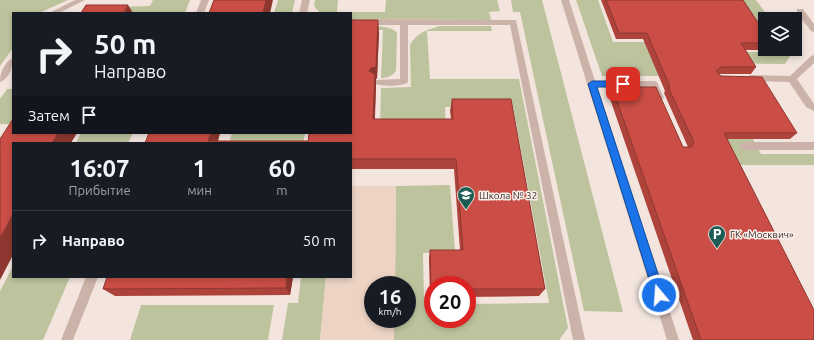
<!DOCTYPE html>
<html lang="ru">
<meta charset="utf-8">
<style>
body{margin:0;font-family:Ubuntu,sans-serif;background:#242831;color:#f1f3f6;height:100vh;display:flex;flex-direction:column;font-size:15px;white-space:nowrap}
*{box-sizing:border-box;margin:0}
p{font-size:13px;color:#9ea1a6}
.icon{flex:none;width:22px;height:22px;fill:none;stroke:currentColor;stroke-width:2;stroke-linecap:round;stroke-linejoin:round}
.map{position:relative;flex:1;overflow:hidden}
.side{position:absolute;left:12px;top:142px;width:340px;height:136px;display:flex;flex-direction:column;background:#171b24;border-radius:0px;box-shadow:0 2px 6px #0003}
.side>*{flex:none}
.top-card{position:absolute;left:12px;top:12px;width:340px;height:122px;border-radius:0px;box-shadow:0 2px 6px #0003;background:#171b24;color:#f1f3f6;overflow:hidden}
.controls{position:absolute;left:758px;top:12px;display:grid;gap:8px}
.controls a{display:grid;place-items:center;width:44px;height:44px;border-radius:0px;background:#171b24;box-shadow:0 2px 6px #0003;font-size:20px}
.speed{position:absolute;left:364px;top:276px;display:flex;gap:8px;font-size:20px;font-weight:700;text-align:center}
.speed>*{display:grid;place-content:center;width:52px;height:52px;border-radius:50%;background:#171b24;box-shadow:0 2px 6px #0003;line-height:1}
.speed small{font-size:10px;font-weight:400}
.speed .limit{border:6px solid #d22;background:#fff;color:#111}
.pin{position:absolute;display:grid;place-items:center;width:34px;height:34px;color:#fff;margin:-17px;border-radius:8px;box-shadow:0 2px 6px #0006}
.me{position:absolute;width:44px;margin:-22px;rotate:342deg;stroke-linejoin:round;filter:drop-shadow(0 0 3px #0008)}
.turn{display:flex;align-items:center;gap:14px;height:84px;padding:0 16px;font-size:18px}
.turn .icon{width:52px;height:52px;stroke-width:2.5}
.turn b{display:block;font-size:28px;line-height:34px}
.then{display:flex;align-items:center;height:38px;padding:0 16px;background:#0003;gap:8px;font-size:15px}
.eta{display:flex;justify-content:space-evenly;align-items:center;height:68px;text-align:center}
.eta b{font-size:24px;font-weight:700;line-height:28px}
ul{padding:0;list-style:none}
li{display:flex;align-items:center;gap:12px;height:60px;padding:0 16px;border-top:1px solid #363941}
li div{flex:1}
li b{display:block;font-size:15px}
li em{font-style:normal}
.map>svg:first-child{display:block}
.green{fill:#bdc39d}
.plaza{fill:#ecd3c4}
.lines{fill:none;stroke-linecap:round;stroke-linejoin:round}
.lane{fill:#ccb3a9;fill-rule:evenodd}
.wall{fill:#ae433b}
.shaded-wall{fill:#8d3730}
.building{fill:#ca4e45;stroke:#8d3730}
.route{fill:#1a73e8;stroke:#114b97}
.labels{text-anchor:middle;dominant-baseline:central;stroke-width:3;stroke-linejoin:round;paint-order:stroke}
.poi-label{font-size:10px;fill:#392b29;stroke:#fbf0ea;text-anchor:start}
</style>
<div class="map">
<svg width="814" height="340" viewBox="0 0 814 340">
<rect width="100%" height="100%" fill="#f3e5de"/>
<g class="green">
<polygon points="0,0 68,0 39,13 13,13 13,48 0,66"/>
<polygon points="153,0 190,0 185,13 79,13 111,7 150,6"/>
<polygon points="278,0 295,0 292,13 274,13"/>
<polygon points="315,0 338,0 337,12 385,12 386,0 497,0 500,11 489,12 491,20 351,19 351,13 320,13 314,6"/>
<polygon points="511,0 542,0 623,312 584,311 520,12 513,12"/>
<polygon points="576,0 598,0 613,42 677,42 730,97 761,154 814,154 814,165 731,165 687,76 602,76"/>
<polygon points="678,0 756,0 770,19 765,19 765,28 755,28"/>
<path d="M 440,26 L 491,26 L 492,31 L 427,31 L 430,79 L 519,79 L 568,328 L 559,340 L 394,340 L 394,319 L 407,319 L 407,285 L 395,285 L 396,186 L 450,185 L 455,252 L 423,253 L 424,304 L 433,304 L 433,319 L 467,319 L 467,304 L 549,303 L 513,106 L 445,107 L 446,125 L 380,125 L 381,88 L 411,87 L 410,45 C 416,33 427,30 440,26 Z"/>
<path d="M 351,27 C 362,27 391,23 397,33 L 396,71 C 392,76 388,78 381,78 L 383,30 L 351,30 Z"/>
<polygon points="769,49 789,49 792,53 785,64 713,63 706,52 770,52"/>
<polygon points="7,89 13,89 13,124 0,124 0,99"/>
<polygon points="81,133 133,133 128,143 76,143"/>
<polygon points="232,133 305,133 303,143 229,143"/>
<polygon points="13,266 13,277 70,277 43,340 0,340 0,291"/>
<polygon points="301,277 326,277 320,340 282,340 288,303 298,303"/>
<polygon points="141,305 274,305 268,340 130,340"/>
</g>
<polygon class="plaza" points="351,186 396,186 395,285 373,285 373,319 394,319 394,340 320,340 326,277 351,277"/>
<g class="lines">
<g class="lane">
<polygon points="75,0 85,0 59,13 49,13"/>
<polygon points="201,0 209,0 204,13 196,13"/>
<polygon points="302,0 310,0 307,13 299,13"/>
<polygon points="561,0 569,0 595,81 654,81 657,82 664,98 660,101 657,100 651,87 597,87 679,340 667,340"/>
<polygon points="797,9 803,9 814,24 814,32 811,31 797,13"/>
<path d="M 351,19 L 516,20 L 585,340 L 573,340 L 510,25 L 408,25 L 408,82 C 404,87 376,87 372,82 L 373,80 L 400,79 L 400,25 L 351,25 Z"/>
<polygon points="814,55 814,63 797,79 814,104 814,111 806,107 789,82 750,81 746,78 750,75 790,76 811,56"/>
<path d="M 13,58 C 13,67 9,79 0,82 C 0,73 4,62 13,58 Z"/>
<polygon points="745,142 814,142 814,150 745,150 742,149 740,146 742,143"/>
<polygon points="86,277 98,277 73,340 61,340"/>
</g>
</g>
<g class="wall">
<polygon points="601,0 743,0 765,33 765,49 766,49 766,50 745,50 756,67 751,74 718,74 797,133 790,139 727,139 814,340 693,340 608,93 612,87 683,147 688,147 664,93 665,91 643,39 616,39"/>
<polygon points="379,32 377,78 376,79 376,86 375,119 451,119 450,111 452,99 545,289 539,296 467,297 467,285 433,285 433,297 430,297 429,259 430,250 460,250 454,169 351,169 351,143 145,143 220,133 218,141 308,141"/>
<polygon points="293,277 290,295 115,296 103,289"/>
</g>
<g class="shaded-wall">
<polygon points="266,0 273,0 270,13 263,13"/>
<polygon points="128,5 133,13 124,13"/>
<polygon points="378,20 379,32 377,78 376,79 376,86 374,130 369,71"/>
<polygon points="58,133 77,133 71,143 52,143"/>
<polygon points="211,133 220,133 217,143 208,141"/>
<polygon points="13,214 13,255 0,280 0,238"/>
<polygon points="287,277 293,277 290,295 286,288"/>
</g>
<g class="building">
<polygon points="214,0 266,0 263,13 209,13"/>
<polygon points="606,0 743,0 765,33 765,43 741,43 756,67 721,67 716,71 721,76 762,77 797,133 724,133 814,310 814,340 701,340 612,87 656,87 683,147 691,147 694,142 668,87 670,87 647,33 619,33"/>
<polygon points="86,5 128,5 124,13 81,13"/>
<polygon points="351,20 378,20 376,67 371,68 369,71 375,74 373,119 453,119 452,99 511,99 545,289 467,289 467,285 433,285 433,290 431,290 430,250 463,250 456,159 351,159 351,143 308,143 309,133 351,133"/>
<polygon points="13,119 13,133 58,133 52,143 13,143 13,214 0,238 0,139"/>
<polygon points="149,133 211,133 208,141 308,141 308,143 145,143"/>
<polygon points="107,277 287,277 286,288 103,289"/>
</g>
<polygon class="route" points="592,81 623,81 627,84 623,87 597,87 665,295 663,299 659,300 655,299 654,295 588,84"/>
<defs>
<g id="school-pin" transform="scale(0.9)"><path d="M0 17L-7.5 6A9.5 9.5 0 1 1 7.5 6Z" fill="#1d5c55" stroke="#fbf0ea"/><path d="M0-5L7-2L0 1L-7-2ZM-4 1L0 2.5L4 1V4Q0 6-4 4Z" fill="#fff"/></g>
<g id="parking-pin" transform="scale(0.9)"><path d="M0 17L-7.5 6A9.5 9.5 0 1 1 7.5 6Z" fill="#1d5c55" stroke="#fbf0ea"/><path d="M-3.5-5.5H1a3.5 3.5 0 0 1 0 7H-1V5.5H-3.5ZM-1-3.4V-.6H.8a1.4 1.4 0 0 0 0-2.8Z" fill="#fff"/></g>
</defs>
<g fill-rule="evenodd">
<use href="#school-pin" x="466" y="195"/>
<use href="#parking-pin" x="717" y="234"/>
</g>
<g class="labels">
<g class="poi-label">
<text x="479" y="195">Школа № 32</text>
<text x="730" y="234">ГК «Москвич»</text>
</g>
</g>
</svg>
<div class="controls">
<a><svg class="icon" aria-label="layers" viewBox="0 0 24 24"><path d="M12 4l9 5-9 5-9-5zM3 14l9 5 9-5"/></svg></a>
</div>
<div class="speed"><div>16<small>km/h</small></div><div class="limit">20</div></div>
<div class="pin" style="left:623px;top:84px;background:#d93025"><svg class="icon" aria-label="arrive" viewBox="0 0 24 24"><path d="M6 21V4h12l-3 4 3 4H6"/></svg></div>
<svg class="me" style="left:659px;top:295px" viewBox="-20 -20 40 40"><circle r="17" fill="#1a73e8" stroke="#fff" stroke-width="3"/><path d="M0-11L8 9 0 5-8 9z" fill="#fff"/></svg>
<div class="top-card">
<div class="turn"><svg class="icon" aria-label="right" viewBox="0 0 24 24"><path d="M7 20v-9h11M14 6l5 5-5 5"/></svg><div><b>50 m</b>Направо</div></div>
<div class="then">Затем<svg class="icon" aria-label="arrive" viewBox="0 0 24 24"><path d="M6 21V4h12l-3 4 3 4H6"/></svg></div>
</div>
<section class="side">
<div class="eta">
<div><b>16:07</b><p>Прибытие</p></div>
<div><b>1</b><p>мин</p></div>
<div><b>60</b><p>m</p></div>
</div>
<ul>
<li><svg class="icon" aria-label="right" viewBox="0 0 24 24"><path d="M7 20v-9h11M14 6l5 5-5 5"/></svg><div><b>Направо</b></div><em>50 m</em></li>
</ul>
</section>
</div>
